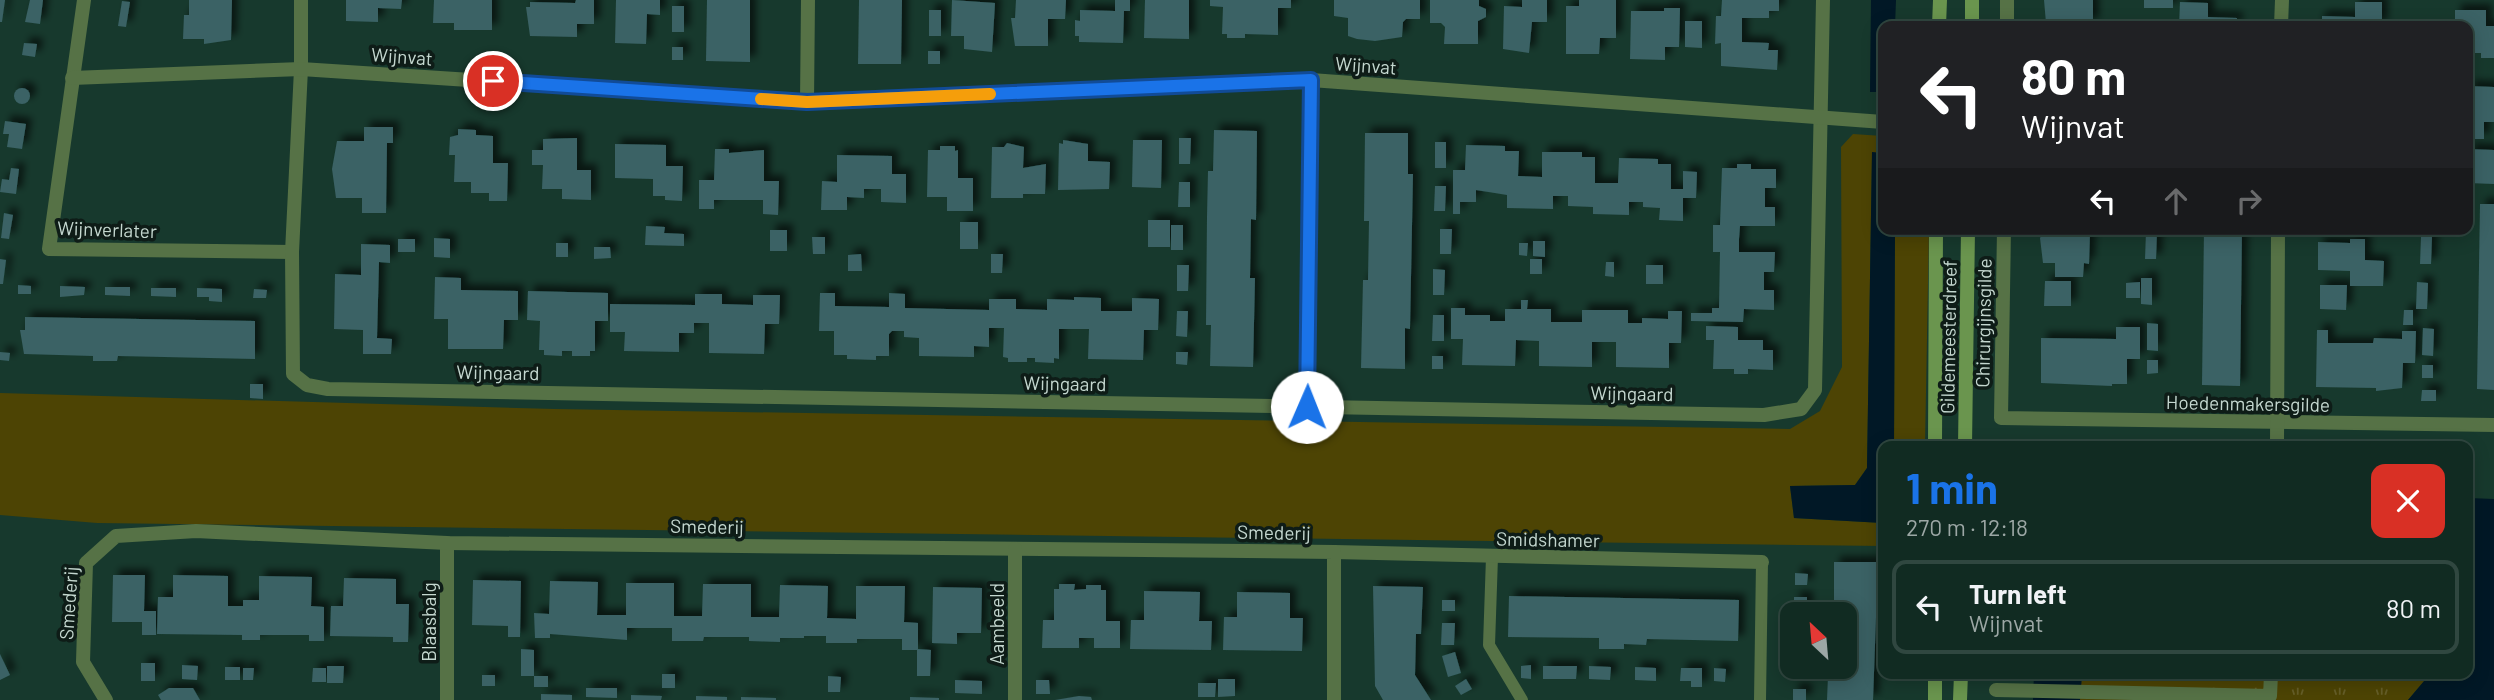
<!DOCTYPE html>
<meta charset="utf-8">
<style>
body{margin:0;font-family:Barlow,sans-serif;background:#1e372f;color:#f1f3f6;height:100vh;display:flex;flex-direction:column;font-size:26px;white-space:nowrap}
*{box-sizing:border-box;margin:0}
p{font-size:23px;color:#9ca7a5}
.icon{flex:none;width:38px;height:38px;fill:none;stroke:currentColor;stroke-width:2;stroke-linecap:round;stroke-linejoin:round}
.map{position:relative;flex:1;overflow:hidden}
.sheet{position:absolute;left:1878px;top:441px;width:595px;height:238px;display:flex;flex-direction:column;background:#112b22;border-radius:14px;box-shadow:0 4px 18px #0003,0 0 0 2px #304740}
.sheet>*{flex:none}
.hud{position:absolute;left:1878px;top:21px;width:595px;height:214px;border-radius:14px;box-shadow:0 4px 18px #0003,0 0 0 2px #304740;background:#202124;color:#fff;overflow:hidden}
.needle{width:46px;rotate:334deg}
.tools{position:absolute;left:1780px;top:602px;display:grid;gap:14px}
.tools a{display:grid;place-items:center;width:77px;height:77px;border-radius:14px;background:#112b22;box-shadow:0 4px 18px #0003,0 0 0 2px #304740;font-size:35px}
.pin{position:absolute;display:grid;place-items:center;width:60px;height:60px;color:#fff;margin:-30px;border:4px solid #fff;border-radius:50%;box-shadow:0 2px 7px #0007}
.me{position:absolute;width:77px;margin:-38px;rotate:1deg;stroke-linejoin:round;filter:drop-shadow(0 0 5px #0008)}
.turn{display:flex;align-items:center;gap:24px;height:147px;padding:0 28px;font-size:32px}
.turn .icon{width:91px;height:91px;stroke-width:2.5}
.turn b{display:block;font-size:49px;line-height:60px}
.lanes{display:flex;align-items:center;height:66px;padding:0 28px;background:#0003;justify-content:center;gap:35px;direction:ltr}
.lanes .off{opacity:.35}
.round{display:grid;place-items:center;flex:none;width:74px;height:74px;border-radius:14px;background:#1e372f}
.summary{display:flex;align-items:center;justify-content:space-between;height:119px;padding:0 28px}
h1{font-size:42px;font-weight:700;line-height:52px;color:#1a73e8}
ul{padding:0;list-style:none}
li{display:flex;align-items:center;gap:21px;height:94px;margin:0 14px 10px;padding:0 14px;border:4px solid #304740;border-radius:14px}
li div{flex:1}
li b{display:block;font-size:26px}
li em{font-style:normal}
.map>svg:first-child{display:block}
.grass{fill:#4d4404}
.park{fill:url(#park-tufts)}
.water{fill:#011826}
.building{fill:#3a6265;filter:url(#shadow)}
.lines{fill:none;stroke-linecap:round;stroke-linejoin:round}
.lane{stroke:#567246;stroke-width:12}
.street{stroke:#567246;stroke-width:14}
.secondary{stroke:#6a954e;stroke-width:14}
.route-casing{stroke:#114b97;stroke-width:18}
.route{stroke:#1a73e8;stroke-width:12}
.slow{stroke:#f59e0b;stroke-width:12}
.labels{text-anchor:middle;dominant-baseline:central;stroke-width:7;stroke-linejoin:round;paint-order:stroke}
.street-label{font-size:19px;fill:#c4d7cf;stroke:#0e1c17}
</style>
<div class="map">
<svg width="2494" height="700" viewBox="0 0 2494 700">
<defs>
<pattern id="park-tufts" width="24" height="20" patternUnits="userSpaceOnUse" patternTransform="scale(1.75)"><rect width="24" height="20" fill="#4d4404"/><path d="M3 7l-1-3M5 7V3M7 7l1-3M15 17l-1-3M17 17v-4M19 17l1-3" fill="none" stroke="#655e28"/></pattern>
<filter id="shadow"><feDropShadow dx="6" dy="-6" stdDeviation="3.5" flood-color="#0009"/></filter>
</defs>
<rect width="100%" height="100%" fill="#17392d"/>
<g class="grass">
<polygon points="1853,134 1883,136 1883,153 1872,153 1867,468 1855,485 1790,486 1794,518 1883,523 1883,546 97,523 0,515 0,393 555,409 1790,429 1820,411 1842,367 1841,147"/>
<polygon points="1895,229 1929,229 1925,446 1894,446"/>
</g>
<polygon class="park" points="2082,674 2430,674 2408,700 2080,700"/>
<g class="water">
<polygon points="1871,0 1896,0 1895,26 1883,26 1883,92 1870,92"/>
<polygon points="1872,152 1883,153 1883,229 1895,229 1894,446 1883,446 1883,523 1794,518 1790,486 1855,485 1867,468"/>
<polygon points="2468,498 2494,499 2494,700 2408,700 2430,674 2468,674"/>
<polygon points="2034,674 2082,674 2080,700 2033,700"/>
</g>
<g class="building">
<polygon points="0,0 5,0 2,22 0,22"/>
<polygon points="30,0 43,0 40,24 25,22"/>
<polygon points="189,0 232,0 231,40 204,44 204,39 183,39 184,15 189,15"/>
<polygon points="346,0 402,0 401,9 378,8 378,22 346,21"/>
<polygon points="434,0 492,0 492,30 454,30 454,23 433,23"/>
<polygon points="576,0 594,0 594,24 577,24 577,37 530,36 526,7 530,7 530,2 575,3"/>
<polygon points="616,0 660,0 660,15 647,14 646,44 615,43"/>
<polygon points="707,0 750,0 750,62 706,61"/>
<polygon points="859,0 902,0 901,64 858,64"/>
<polygon points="952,0 995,3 992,52 964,49 964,36 951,36"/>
<polygon points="1016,0 1066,0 1065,19 1048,19 1048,46 1015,46 1011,18 1015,18"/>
<polygon points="1115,0 1130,0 1130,11 1124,11 1123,43 1079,42 1079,36 1075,36 1075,20 1080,21 1080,10 1115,11"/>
<polygon points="1145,0 1189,0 1189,39 1144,38"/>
<polygon points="1210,0 1291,0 1291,8 1278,8 1278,35 1245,34 1245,38 1227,38 1227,34 1222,34 1223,7 1210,6"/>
<polygon points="1334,0 1420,0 1420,19 1406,19 1403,22 1402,37 1375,41 1357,39 1348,36 1348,18 1334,16"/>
<polygon points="1430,0 1479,0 1479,6 1486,9 1486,17 1478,21 1478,44 1444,44 1445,27 1441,23 1430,23"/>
<polygon points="1522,0 1547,0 1547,22 1532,22 1529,53 1503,49 1504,6 1522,7"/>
<polygon points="1579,0 1616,0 1616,38 1600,38 1599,54 1566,54 1566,6 1579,6"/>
<polygon points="1722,0 1779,0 1779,11 1769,11 1769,18 1742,18 1742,42 1769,43 1768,50 1778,50 1777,70 1721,66 1721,43 1715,44 1716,16 1721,16"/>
<polygon points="2044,0 2093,0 2093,24 2059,26 2059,23 2046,23"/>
<rect x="2144" y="0" width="29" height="8"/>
<polygon points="122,1 130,2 126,27 118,26"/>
<polygon points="2180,2 2208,3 2208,17 2237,18 2237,26 2179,26"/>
<polygon points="2355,2 2382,2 2382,26 2317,26 2318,19 2322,19 2322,16 2355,17"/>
<rect x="672" y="6" width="12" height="26"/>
<polygon points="1664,8 1680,8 1679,47 1665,47 1665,60 1630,59 1631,11 1664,11"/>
<rect x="929" y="10" width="12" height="26"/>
<polygon points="2455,10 2486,10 2486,26 2494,26 2494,58 2481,58 2481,53 2468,53 2468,26 2455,26"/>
<polygon points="1685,21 1702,21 1702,48 1685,47"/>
<polygon points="24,43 37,44 35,57 22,55"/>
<rect x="672" y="47" width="11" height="13"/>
<rect x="928" y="51" width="12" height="13"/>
<polygon points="2468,86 2494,87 2494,122 2484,122 2484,139 2468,139"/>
<circle cx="22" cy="96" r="8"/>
<polygon points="5,121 26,124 22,149 7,147 9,134 3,134"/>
<polygon points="364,127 393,127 393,143 387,143 386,213 362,213 362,198 336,198 332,169 337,141 364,141"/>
<polygon points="458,129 476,130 476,135 493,136 493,163 508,163 507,201 489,201 489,193 471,193 471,182 454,182 455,155 449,155 450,137 458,135"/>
<polygon points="1214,130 1257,131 1256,220 1251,219 1250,278 1255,278 1253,367 1210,366 1211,325 1206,325 1207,217 1208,171 1213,171"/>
<polygon points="1365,133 1408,133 1408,174 1413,174 1410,329 1405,328 1405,369 1361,368 1363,280 1368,280 1369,221 1364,221"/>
<polygon points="577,138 577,170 591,170 591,200 562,199 562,189 542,189 543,165 532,165 532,150 543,150 543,139"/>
<polygon points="1179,138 1191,138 1190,164 1179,164"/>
<polygon points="1063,140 1088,144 1088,161 1110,162 1109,189 1058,190 1059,143 1063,144"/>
<polygon points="1133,140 1162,140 1161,188 1132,187"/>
<rect x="1435" y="142" width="11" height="26"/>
<polygon points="1007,143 1024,147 1023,168 1046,164 1045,194 1023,194 1023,198 991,198 992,147 1004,147"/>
<polygon points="615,144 666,145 666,166 683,166 682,201 665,200 665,196 653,196 653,179 615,178"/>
<polygon points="1466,145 1505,146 1505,151 1519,151 1518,176 1542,177 1542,152 1582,152 1582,157 1595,157 1595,183 1618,183 1619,158 1658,159 1658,164 1671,164 1671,189 1683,189 1683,171 1697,172 1696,198 1683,198 1683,221 1659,220 1660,208 1643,207 1643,202 1629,202 1629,215 1593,214 1593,207 1568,206 1568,196 1553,196 1553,209 1507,208 1507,195 1476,190 1476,202 1460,202 1460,214 1453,214 1453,170 1465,170"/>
<polygon points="940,146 955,146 955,151 958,150 958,178 973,178 973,211 947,211 947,197 927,197 928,150 940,150"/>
<polygon points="715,149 729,149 729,153 764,150 764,181 779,181 778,215 763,214 763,200 714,200 714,209 699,209 699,180 714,180"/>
<polygon points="2468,149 2494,150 2494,184 2468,183"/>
<polygon points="837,155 892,156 892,174 906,174 906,203 881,202 881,189 864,189 864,198 847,197 847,210 821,210 822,181 837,182"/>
<polygon points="1737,164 1751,164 1751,169 1776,169 1776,188 1765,188 1765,207 1775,207 1775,226 1740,226 1739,239 1739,252 1775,252 1774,272 1764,272 1764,290 1774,290 1774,310 1744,309 1743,322 1691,321 1691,313 1712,313 1712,308 1719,308 1720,252 1713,252 1713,225 1720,225 1722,168 1737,168"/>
<polygon points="11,168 19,169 16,194 0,192 2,179 9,180"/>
<polygon points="1179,182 1190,182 1190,207 1178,207"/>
<polygon points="1435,186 1446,186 1445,211 1434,211"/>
<polygon points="2480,204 2494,204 2494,390 2477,389"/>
<polygon points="4,213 13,215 9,239 1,238"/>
<rect x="1148" y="220" width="22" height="27"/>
<rect x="960" y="222" width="18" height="27"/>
<rect x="1171" y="225" width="12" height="25"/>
<polygon points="646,226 665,227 664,233 684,234 684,246 645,245"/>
<polygon points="1440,229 1452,229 1451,254 1440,254"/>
<polygon points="2204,229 2242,229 2240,386 2202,385"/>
<rect x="770" y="230" width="17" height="21"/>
<polygon points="2146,232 2157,232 2156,259 2145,259"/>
<polygon points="2043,233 2090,233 2089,264 2084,263 2083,277 2055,277 2055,263 2043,263 2040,238"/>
<polygon points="812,237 825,237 825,254 813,254"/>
<polygon points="2421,237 2432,237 2431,264 2420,264"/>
<polygon points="434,238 450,239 450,258 434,257"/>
<rect x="398" y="239" width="17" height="13"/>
<polygon points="2350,239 2365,239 2365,260 2384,261 2383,286 2350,286 2350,271 2318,270 2318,242 2350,243"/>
<polygon points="1533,241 1545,241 1545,257 1533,256"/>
<rect x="556" y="243" width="12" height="14"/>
<polygon points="1519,243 1528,243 1527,256 1519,255"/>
<polygon points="361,244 390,245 390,263 379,262 377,338 392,339 391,354 363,354 363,330 334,329 335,274 361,275"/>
<polygon points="594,247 610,247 611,258 594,259"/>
<polygon points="861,254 862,271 848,271 848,255"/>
<polygon points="991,254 1003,254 1002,273 991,273"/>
<polygon points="0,259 6,260 3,284 0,284"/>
<rect x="1530" y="259" width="12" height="15"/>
<polygon points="1606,262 1614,262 1614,277 1605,276"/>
<polygon points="1177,265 1189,265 1188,291 1177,291"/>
<rect x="1646" y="265" width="17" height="19"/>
<polygon points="1433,269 1445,270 1444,295 1433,295"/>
<polygon points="435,277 461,278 461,290 518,291 518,320 504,320 503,349 448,349 448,319 434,319"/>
<polygon points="2141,278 2152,278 2152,305 2141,304"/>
<polygon points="2045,281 2071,281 2071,306 2044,306"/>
<polygon points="2140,282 2140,298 2126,298 2126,283"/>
<polygon points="2417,282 2428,283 2427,309 2416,309"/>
<polygon points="18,285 31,286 31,294 18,294"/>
<polygon points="2320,285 2347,285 2346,310 2320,309"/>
<polygon points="60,286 85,287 84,295 60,297"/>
<polygon points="105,287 130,287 130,296 105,295"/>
<polygon points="151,288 176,288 176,297 151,296"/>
<polygon points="197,288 222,289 222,302 209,301 209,297 197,297"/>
<polygon points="254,289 267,290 266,298 253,298"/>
<polygon points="528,291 608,293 608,321 595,321 595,351 590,351 590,356 572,356 572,351 562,351 562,356 544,355 544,350 539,350 540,321 527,320"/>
<polygon points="820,293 835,293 835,306 889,307 889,293 905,294 905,308 989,310 989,299 1016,299 1016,309 1047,310 1047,299 1074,300 1074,297 1101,298 1101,311 1132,311 1132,298 1159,299 1158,330 1144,330 1143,360 1088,359 1089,329 1059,329 1059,359 1054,358 1054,363 1035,362 1035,358 1027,358 1027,362 1008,362 1008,358 1003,357 1004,328 989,328 989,347 974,346 974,357 919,356 919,338 904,337 904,331 892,331 889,334 889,356 876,356 876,360 847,359 847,355 834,355 834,331 819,331"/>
<polygon points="695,294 722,294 722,304 753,305 753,295 780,295 779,324 765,324 764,354 709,353 709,323 694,323 694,333 679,333 679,352 624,351 625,332 610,332 610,304 695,305"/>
<polygon points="1521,300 1528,300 1527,309 1551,309 1551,322 1582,322 1582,310 1628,310 1628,323 1642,323 1642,318 1668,319 1668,311 1682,311 1681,343 1669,343 1669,368 1616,367 1616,342 1592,342 1592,367 1539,366 1539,341 1516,340 1515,366 1462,365 1463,339 1451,339 1451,308 1465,308 1465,315 1490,315 1490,321 1505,321 1505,309 1521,309"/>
<polygon points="2404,310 2413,310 2413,325 2403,325"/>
<polygon points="1177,311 1188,311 1187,337 1176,336"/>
<polygon points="1433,315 1444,315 1444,341 1432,341"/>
<polygon points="25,317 255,321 255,359 118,356 117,361 93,361 93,356 24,354 20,330 25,330"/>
<polygon points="2147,323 2158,324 2158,351 2147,350"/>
<polygon points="1706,326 1738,327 1738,340 1763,340 1763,350 1773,350 1773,370 1748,369 1748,374 1734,374 1734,369 1713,369 1714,340 1706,340"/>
<polygon points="2116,327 2140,327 2140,359 2127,359 2127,384 2112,384 2112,386 2041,383 2041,338 2116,339"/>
<polygon points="2423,328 2434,329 2433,356 2422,355"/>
<polygon points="2317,330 2328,330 2328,343 2373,343 2374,338 2402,339 2402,331 2416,331 2415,363 2403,363 2402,388 2376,391 2376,388 2316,387"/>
<polygon points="0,352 10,353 9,361 0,360"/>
<polygon points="1176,352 1188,352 1187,365 1176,364"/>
<rect x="1432" y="356" width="11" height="13"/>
<polygon points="2147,360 2158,360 2158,373 2147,374"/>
<rect x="2422" y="365" width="11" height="13"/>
<polygon points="250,384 263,384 263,399 250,398"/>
<polygon points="2422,390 2436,390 2436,401 2421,401"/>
<polygon points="1834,562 1878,562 1873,700 1827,700 1828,676 1833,676 1833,667 1844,667 1844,614 1834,614"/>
<polygon points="1795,573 1808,574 1807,585 1795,585"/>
<polygon points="113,575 145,575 144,611 156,611 156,635 142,635 142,622 112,622"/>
<polygon points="173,575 228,576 228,606 243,606 243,600 259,600 259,576 312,577 311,606 324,607 324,641 309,641 309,635 260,635 260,640 242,640 242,635 157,634 158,597 173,597"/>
<polygon points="344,578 396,579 396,604 409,604 408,642 393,642 393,637 330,636 331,606 343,606"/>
<polygon points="473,580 521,581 520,637 508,637 508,626 472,625"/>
<polygon points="550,581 598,582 597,615 626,615 626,583 674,583 674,616 702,616 703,584 751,584 751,617 779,617 780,585 828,586 827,618 856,619 856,586 905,586 904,622 918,623 918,649 931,650 930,676 917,676 917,650 902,650 902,639 857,639 857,643 826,643 826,636 804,636 804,638 780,638 780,642 749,641 749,637 704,637 703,641 672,641 672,628 627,628 627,640 550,634 550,638 535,638 534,613 549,614"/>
<polygon points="1059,584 1075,584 1074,590 1086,589 1086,585 1101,585 1101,590 1106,590 1106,621 1120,621 1120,648 1094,648 1094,638 1079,638 1079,648 1042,648 1043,620 1054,620 1054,589 1059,589"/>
<polygon points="1373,586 1423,587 1421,634 1416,634 1415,675 1431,700 1383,700 1375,686"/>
<polygon points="933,587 982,588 981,633 957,633 957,644 932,643"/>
<polygon points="1144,591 1200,592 1199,621 1212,621 1211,650 1130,649 1131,620 1144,620"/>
<polygon points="1237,592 1290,593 1290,618 1303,618 1302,651 1223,650 1224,617 1237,617"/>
<polygon points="1509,596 1739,600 1738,641 1647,639 1646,645 1624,644 1624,649 1599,649 1599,638 1508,637"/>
<rect x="1794" y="597" width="13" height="17"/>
<rect x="1442" y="600" width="13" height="11"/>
<polygon points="1442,623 1455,623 1454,645 1441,645"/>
<polygon points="521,649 534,650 534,676 521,676"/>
<polygon points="1455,652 1461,673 1448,677 1442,656"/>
<polygon points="0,654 10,675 0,680"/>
<rect x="141" y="663" width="14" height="18"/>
<polygon points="182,665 198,666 197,680 182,679"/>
<polygon points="1531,665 1531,679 1521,678 1521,666"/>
<polygon points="327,666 344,666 343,683 327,683"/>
<polygon points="1543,666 1577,666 1576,679 1543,679"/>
<polygon points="1589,666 1611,667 1610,680 1589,679"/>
<rect x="225" y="667" width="15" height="13"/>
<polygon points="1635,667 1656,668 1656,681 1635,680"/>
<polygon points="243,668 254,668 253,680 243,680"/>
<polygon points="313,668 326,668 326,682 312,682"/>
<polygon points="1681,668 1702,668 1702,687 1691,687 1691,681 1680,681"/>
<polygon points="1714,668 1726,669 1725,682 1714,681"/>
<rect x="662" y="674" width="13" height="14"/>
<rect x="482" y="675" width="13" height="11"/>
<rect x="534" y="676" width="14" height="11"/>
<polygon points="828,676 841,677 840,692 828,692"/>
<polygon points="1218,679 1235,679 1235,696 1218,697"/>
<polygon points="1466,679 1472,689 1461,695 1455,686"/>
<polygon points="955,680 982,681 982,694 955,693"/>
<polygon points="1036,680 1049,680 1050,694 1036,694"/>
<polygon points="1198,683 1216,683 1215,697 1198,697"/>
<polygon points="169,688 193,688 200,700 161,700 158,695"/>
<polygon points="586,688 617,688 617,698 586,697"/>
<rect x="1793" y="689" width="13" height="11"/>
<polygon points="541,694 572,695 572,700 541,700"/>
<polygon points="631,695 662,696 661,700 631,700"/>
<polygon points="696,696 727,697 727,700 696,700"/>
<polygon points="1079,696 1091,697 1092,700 1055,700"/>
<polygon points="741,697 776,698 776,700 741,700"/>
<polygon points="910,697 939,698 939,700 910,700"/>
</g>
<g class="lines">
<g class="lane">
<polyline points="1492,557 1489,645 1522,700"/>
<polyline points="1760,700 1762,562"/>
</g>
<g class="street">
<polyline points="84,0 49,249 292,252"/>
<polyline points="301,0 301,69 292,252 293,374 307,385 328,389 1764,415 1801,409 1815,390 1823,0"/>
<polyline points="2007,26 2007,0"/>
<polyline points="2281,26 2282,0"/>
<polyline points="72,78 301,69 807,102 1311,80 1883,122"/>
<polyline points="807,102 808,0"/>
<polyline points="2004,229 2001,418 2494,425"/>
<polyline points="1307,407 1311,80"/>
<polyline points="2277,446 2278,229"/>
<polyline points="447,543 447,700"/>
<polyline points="1334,552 1762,562"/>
<polyline points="1996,690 2270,696 2271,674"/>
<polyline points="106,700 83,662 86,563 116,536 196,531 447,543 1334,552 1334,700"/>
<polyline points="1015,700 1015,549"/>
</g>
<g class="secondary">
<polyline points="1939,26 1940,0"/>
<polyline points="1972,26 1972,0"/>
<polyline points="1935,446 1936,229"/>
<polyline points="1965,446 1968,229"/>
<polyline points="1935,700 1935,674"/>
<polyline points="1960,700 1961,674"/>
</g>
</g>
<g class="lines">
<g class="route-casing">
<polyline id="route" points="493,81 807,102 1311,80 1307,407"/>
</g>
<use href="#route" class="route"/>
<polyline class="slow" points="761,99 807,102 990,94"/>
</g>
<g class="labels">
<g class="street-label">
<text transform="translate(402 56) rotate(4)">Wijnvat</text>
<text transform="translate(1366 65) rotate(4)">Wijnvat</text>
<text transform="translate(107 229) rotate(2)">Wijnverlater</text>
<text transform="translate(1983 323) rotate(-89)">Chirurgijnsgilde</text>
<text transform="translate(1948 337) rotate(-89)">Gildemeesterdreef</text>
<text transform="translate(498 372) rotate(1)">Wijngaard</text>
<text transform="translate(1065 383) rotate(1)">Wijngaard</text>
<text transform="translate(1632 393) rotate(1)">Wijngaard</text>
<text transform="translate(2248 403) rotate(1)">Hoedenmakersgilde</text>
<text transform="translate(707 526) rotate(1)">Smederij</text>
<text transform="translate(1274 532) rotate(1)">Smederij</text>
<text transform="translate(1548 539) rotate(1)">Smidshamer</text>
<text transform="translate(68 603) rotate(-86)">Smederij</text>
<text transform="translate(428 622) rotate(-90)">Blaasbalg</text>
<text transform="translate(996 624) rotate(-90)">Aambeeld</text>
</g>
</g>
</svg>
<div class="tools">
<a><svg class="needle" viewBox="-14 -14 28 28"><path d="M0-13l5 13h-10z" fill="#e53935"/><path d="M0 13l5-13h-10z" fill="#9ca7a5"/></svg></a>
</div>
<div class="pin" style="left:493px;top:81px;background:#d93025"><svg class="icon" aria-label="arrive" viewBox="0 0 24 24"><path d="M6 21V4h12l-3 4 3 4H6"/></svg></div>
<svg class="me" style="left:1307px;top:407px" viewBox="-20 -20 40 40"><circle r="19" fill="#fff"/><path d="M0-13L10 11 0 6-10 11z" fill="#1a73e8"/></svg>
<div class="hud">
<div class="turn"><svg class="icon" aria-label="left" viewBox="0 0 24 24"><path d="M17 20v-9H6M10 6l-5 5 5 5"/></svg><div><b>80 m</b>Wijnvat</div></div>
<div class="lanes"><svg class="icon" aria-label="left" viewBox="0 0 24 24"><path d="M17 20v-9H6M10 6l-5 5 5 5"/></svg><svg class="icon off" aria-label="ahead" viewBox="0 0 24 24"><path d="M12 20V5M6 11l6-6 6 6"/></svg><svg class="icon off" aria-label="right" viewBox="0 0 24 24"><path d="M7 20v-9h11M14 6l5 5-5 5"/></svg></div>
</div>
<section class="sheet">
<div class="summary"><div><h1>1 min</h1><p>270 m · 12:18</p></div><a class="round" style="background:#d93025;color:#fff"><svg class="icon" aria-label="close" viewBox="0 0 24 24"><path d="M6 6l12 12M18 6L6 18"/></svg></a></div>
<ul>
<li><svg class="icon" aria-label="left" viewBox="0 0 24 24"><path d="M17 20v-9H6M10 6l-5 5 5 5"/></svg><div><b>Turn left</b><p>Wijnvat</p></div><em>80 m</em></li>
</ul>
</section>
</div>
